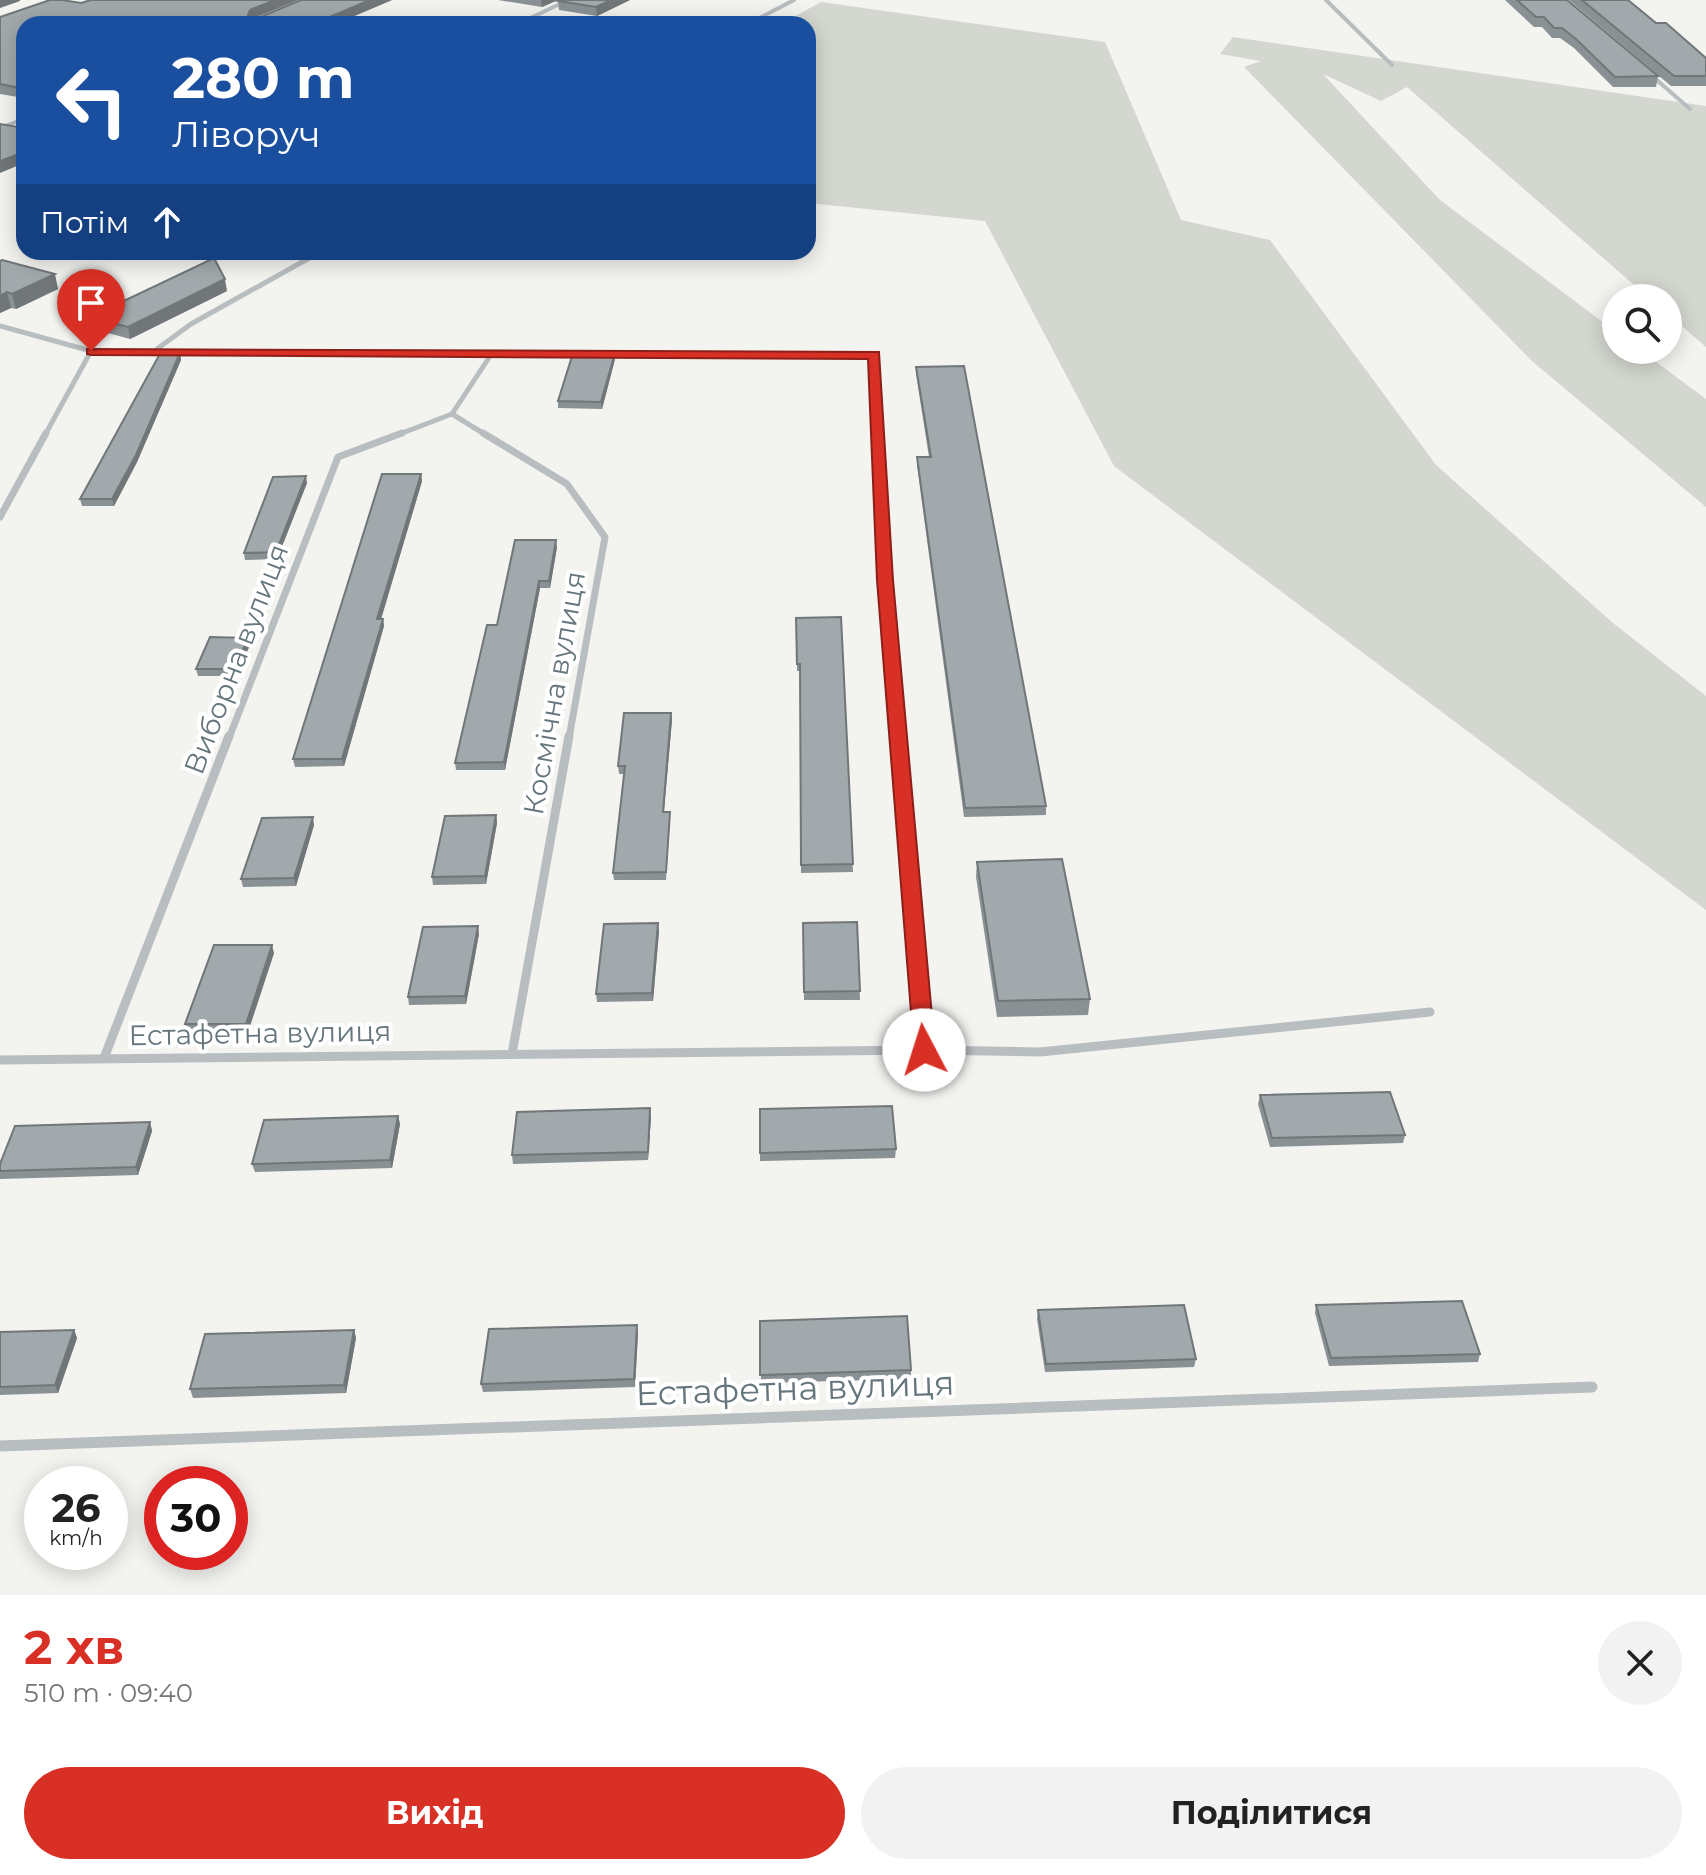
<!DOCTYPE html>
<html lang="uk">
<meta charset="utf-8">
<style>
body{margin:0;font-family:Montserrat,sans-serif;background:#f2f2f2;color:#222;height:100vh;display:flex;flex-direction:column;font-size:30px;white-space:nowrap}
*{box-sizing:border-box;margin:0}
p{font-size:26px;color:#767676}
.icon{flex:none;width:44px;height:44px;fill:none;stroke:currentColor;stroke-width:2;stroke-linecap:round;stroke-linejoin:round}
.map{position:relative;height:1595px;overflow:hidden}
.drawer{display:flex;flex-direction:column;background:#fff;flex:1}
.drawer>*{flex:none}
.banner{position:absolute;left:16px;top:16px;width:800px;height:244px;border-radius:24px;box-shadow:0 4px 20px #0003;background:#1a4fa0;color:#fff;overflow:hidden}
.fabs{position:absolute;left:1602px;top:284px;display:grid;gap:16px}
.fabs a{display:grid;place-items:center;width:80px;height:80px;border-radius:50%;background:#fff;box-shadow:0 4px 20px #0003;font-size:40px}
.speed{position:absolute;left:24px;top:1466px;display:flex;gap:16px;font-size:40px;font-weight:700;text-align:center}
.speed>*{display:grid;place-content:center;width:104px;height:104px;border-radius:50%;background:#fff;box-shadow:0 4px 20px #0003;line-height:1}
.speed small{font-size:20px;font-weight:400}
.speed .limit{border:12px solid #d22;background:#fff;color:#111}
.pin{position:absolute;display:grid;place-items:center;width:68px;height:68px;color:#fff;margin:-82px -34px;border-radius:50% 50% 50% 0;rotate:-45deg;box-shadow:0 0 8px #0007}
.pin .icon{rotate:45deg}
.me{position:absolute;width:88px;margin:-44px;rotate:355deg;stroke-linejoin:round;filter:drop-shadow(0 0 6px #0008)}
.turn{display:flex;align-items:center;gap:28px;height:168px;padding:0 24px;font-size:36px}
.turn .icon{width:104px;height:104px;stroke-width:2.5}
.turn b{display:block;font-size:56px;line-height:68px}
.then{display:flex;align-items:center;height:76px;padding:0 24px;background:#0003;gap:16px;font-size:30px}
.round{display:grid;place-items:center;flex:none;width:84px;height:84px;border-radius:42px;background:#f2f2f2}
.summary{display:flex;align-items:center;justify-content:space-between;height:136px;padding:0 24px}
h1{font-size:48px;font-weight:700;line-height:60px;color:#d93025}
.button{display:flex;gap:16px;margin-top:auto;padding:16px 24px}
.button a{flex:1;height:92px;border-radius:48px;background:#d93025;color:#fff;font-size:32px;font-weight:700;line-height:92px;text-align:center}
.button a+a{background:#f2f2f2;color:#222}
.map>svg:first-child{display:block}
.green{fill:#d3d7cf}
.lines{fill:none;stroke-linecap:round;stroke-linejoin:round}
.minor-far4{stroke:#b8bdbf;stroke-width:4}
.minor-far3{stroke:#b8bdbf;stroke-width:5}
.minor-far2{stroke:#b8bdbf;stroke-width:7}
.minor-far1{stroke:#b8bdbf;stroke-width:9}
.minor{stroke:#b8bdbf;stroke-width:11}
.wall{fill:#8a9194}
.shaded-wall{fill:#717678}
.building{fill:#a1a9ac;stroke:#717678;stroke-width:2}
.route{fill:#d93025;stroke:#8d1f18;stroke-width:2}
.labels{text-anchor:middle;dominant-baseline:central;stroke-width:8;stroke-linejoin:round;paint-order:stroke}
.street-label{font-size:28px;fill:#66767d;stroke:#fff}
.near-street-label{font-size:34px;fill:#66767d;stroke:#fff}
</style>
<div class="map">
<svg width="1706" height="1595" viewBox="0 0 1706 1595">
<rect width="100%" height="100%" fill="#f3f3f0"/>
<g class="green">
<polygon points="821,2 1105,42 1181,220 1270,240 1436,465 1613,623 1706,696 1706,910 1114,466 985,221 808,203 808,24 781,24"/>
<polygon points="1233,37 1706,106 1706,347 1668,314 1668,298 1649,298 1407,87 1381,101 1323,74 1440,200 1616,332 1616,350 1640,350 1706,399 1706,507 1532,361 1244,67 1261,61 1220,54"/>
</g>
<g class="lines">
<g class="minor-far4">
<polyline points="1326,0 1392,65"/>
<polyline points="518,24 568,0"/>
<polyline points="748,24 794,0"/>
<polyline points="1651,75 1690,109"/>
<polyline points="0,128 24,119"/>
</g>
<g class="minor-far3">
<polyline points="0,326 91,351 580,353"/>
<polyline points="157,349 191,324 320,252"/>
<polyline points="605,353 875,355 879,435"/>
<polyline points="452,414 486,435"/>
<polyline points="45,435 91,351"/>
<polyline points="397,435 452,414 492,353"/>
</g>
<g class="minor-far2">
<polyline points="483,433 567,484 605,537 569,738"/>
<polyline points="878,433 885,580 898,738"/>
<polyline points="0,517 46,433"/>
<polyline points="229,738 338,457 402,433"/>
</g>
<g class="minor-far1">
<polyline points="898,736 924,1050"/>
<polyline points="512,1054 569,736"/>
<polyline points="104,1058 229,736"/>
<polyline points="0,1060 924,1050 1040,1052 1430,1012"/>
</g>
<polyline class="minor" points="0,1446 1592,1387"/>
</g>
<g class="wall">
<polygon points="91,0 298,0 252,19 253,20 392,0 343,21 24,24 24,98 0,94 0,17 81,3"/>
<polygon points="498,0 558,0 542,7"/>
<polygon points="630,0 597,16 559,10 558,1"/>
<polygon points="1505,0 1567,0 1658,76 1656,87 1613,87 1574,48 1560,38 1552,38 1542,27 1534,27"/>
<polygon points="1569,0 1628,0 1656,23 1706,58 1706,86 1671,86"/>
<polygon points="0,261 58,289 16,309 11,308 0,313"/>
<polygon points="227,291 130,339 93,329 90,317"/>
<polygon points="180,353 181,360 137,462 114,506 82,506 80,499"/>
<polygon points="615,359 602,409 558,408 558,401"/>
<polygon points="916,367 1046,806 1046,815 964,817 917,465 917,457 929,457 916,374"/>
<polygon points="421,474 422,481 381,619 383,619 384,626 344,766 295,767 293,759"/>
<polygon points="307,483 277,559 245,560 244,553"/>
<polygon points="557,547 550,588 540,588 505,770 456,770 455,763 497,625"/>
<polygon points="841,617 853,872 801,873 800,671 797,671 796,618"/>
<polygon points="250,645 236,676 198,676 196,669"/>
<polygon points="671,713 672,720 664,812 670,819 666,880 614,880 613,873 624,774 619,774 618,766"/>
<polygon points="496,815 497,823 486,884 433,885 432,877"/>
<polygon points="314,825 296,886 243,887 241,879"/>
<polygon points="977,862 1090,999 1088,1015 997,1017 976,877"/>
<polygon points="857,922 860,1000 804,1000 803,923"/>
<polygon points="659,931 653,1001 597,1002 596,994"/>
<polygon points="479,934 466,1004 409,1005 408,997"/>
<polygon points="274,953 248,1032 188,1032 185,1024"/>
<polygon points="1260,1095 1405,1135 1403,1143 1270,1147 1258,1104"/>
<polygon points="760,1109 896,1149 895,1158 760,1161"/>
<polygon points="398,1116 400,1124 392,1168 255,1172 252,1164"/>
<polygon points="651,1117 648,1160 513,1164 512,1155"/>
<polygon points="150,1122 152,1131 138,1175 0,1179 0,1164"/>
<polygon points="1316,1305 1480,1354 1478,1362 1329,1366 1315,1313"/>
<polygon points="1038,1310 1196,1359 1194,1367 1045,1372 1037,1319"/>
<polygon points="760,1321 911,1370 911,1379 761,1383"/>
<polygon points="74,1330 77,1338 58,1393 0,1395 0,1332"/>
<polygon points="354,1330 356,1338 346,1393 193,1398 190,1389"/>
<polygon points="638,1333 635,1387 483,1392 481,1384"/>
</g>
<g class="shaded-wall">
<polygon points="0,0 20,0 20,1 0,8"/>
<polygon points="275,0 298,0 251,19 247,18 250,10"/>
<polygon points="370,0 392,0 335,24 327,18"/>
<polygon points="541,0 558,0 542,7"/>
<polygon points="611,0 630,0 597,16 596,7"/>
<polygon points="24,152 24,163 0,173 0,161"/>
<polygon points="55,274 58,289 16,309 12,294"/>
<polygon points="225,279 227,291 130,339 128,327"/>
<polygon points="7,292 11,308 0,313 0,296"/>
<polygon points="180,353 181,360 137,462 114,506 112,499"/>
<polygon points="615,353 615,359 602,409 601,402"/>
<polygon points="421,474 422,481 379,626 377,619"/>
<polygon points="306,476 307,483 277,559 276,552"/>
<polygon points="556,540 557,547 550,588 549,581"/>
<polygon points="539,581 540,588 505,770 504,762"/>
<polygon points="383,619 384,626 344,766 342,759"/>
<polygon points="248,638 250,645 236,676 235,669"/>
<polygon points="671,713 672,720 663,819 663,812"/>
<polygon points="496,815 497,823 486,884 485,876"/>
<polygon points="313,817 314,825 296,886 294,878"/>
<polygon points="658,923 659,931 653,1001 652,993"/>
<polygon points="478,926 479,934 466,1004 465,996"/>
<polygon points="272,945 274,953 248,1032 246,1024"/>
<polygon points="650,1108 651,1117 648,1160 648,1152"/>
<polygon points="398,1116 400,1124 392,1168 390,1160"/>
<polygon points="150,1122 152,1131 138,1175 136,1167"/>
<polygon points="637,1325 638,1333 635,1387 634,1379"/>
<polygon points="74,1330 77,1338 58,1393 55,1385"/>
<polygon points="354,1330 356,1338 346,1393 344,1385"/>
</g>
<g class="building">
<polygon points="50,0 62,0 81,3 91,0 275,0 250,10 247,18 253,20 301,0 370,0 327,18 364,24 24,24 24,89 0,84 0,17"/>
<polygon points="560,0 611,0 596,7 558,1"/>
<polygon points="1517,0 1567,0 1658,76 1615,77 1576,39 1562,28 1554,28 1544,17 1536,17"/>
<polygon points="1582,0 1628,0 1656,23 1666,23 1706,58 1706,76 1674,76"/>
<polygon points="0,124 24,128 24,152 0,161"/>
<polygon points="214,258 225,279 128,327 90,317"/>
<polygon points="2,260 55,274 12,294 7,292 0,296 0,261"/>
<polygon points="162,350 180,353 136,455 112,499 80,499"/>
<polygon points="573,353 615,353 601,402 558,401"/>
<polygon points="964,366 1046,806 965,808 917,457 931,457 916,367"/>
<polygon points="382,474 421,474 377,619 383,619 342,759 293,759"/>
<polygon points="306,476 276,552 244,553 273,477"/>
<polygon points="515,540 556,540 549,581 539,581 504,762 455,763 487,625 497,625"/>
<polygon points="841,617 853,864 801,865 800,664 797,664 796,618"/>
<polygon points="210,637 248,638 235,669 196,669"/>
<polygon points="624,713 671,713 663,812 670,812 666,872 613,873 625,766 618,766"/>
<polygon points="496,815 485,876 432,877 445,816"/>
<polygon points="313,817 294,878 241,879 262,818"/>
<polygon points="1062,859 1090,999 998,1001 977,862"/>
<polygon points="857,922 860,991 804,992 803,923"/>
<polygon points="658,923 652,993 596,994 604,924"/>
<polygon points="478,926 465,996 408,997 423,927"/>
<polygon points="214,945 272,945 246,1024 185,1024"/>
<polygon points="1390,1092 1405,1135 1272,1138 1260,1095"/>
<polygon points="892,1106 896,1149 760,1153 760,1109"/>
<polygon points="650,1108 648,1152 512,1155 517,1112"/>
<polygon points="398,1116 390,1160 252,1164 264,1120"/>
<polygon points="150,1122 136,1167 0,1171 0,1164 15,1126"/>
<polygon points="1462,1301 1480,1354 1331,1358 1316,1305"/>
<polygon points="1184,1305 1196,1359 1046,1364 1038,1310"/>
<polygon points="907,1316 911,1370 760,1375 760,1321"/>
<polygon points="637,1325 634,1379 481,1384 489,1329"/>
<polygon points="74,1330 55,1385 0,1387 0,1332"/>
<polygon points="354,1330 344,1385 190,1389 205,1334"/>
</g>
<polygon class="route" points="87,349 879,352 893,580 935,1050 932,1055 917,1055 914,1050 877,580 868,359 91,355 87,354"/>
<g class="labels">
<g class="street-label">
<text transform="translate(236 659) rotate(-69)">Виборна вулиця</text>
<text transform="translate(554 693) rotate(-80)">Космічна вулиця</text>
<text transform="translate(260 1033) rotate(-1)">Естафетна вулиця</text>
</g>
<g class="near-street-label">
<text transform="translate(795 1388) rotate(-2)">Естафетна вулиця</text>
</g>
</g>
</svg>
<div class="fabs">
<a><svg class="icon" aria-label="search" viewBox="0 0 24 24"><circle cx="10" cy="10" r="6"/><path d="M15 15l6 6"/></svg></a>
</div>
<div class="speed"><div>26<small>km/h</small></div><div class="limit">30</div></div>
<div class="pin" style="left:91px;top:351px;background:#d93025"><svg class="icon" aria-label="arrive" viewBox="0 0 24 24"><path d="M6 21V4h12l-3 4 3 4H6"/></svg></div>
<svg class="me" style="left:924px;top:1050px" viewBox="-20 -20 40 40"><circle r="19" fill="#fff"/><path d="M0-13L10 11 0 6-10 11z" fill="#d93025"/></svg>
<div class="banner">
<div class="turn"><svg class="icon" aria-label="left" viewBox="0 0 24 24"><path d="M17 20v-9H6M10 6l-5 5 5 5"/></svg><div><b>280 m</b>Ліворуч</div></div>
<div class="then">Потім<svg class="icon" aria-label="ahead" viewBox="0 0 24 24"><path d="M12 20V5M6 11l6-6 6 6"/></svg></div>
</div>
</div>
<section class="drawer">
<div class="summary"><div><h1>2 хв</h1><p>510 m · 09:40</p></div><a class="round"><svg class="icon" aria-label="close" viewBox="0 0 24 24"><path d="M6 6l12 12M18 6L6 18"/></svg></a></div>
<div class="button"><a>Вихід</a><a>Поділитися</a></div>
</section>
